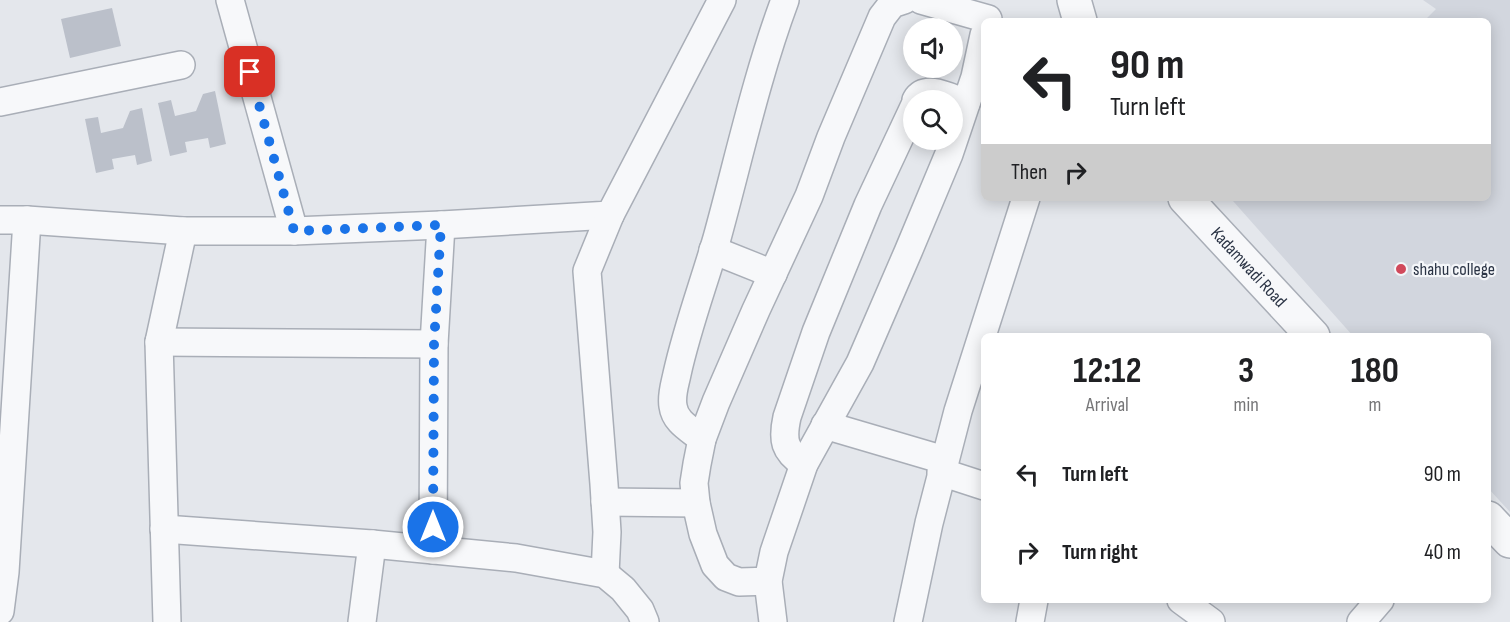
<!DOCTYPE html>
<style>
body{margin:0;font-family:"Sofia Sans Condensed",sans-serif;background:#f2f2f2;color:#202124;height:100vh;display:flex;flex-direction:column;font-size:22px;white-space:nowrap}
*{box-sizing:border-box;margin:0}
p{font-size:20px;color:#757577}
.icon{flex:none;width:33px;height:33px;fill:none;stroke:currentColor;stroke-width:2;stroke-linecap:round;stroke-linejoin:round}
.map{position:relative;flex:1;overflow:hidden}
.side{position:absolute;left:981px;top:333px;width:510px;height:270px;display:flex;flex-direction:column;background:#fff;border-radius:9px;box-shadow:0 3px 15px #0003}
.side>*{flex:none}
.banner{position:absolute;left:981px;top:18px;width:510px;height:183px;border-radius:9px;box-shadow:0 3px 15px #0003;background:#fff;color:#202124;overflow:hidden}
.tools{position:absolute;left:903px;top:18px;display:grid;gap:12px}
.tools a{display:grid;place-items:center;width:60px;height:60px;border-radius:50%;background:#fff;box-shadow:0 3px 15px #0003;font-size:30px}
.pin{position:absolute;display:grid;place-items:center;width:51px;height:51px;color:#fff;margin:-26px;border-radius:12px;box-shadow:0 3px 9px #0006}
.me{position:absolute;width:66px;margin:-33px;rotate:0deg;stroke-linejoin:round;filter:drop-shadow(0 0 4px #0008)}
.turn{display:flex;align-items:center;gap:21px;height:126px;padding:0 30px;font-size:27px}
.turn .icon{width:78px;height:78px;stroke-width:2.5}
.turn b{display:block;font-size:42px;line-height:51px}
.then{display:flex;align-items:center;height:57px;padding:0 30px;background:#0003;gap:12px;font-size:22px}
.eta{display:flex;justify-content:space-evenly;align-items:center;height:102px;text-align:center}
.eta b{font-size:36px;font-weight:700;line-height:42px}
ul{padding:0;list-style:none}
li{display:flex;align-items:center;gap:18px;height:78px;padding:0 30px}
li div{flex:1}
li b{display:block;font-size:22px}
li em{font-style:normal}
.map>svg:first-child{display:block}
.built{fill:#d2d6de}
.building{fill:#bbc0ca}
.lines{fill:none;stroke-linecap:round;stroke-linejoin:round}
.minor-casing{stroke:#a9aeb7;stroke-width:30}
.tertiary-casing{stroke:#a9aeb7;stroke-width:36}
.minor{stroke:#f7f8fa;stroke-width:27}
.tertiary{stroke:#f7f8fa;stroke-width:33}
.route{stroke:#1a73e8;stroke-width:10;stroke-dasharray:0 18}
.poi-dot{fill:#d1495b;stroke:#f4f6f9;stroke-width:2}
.labels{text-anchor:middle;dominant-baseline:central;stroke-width:4.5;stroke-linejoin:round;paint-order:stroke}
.street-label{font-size:18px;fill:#2b3445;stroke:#f4f6f9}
.poi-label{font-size:18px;fill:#2b3445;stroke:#f4f6f9;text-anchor:start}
</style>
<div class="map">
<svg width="1510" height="622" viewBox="0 0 1510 622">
<rect width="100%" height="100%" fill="#e4e7ec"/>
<polygon class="built" points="1423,0 1510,0 1510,512 1488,488 1488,336 1353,336 1233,201 1236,198 1488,198 1488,21 1424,21 1436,9"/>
<g class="building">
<polygon points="112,8 121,46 70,58 61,19"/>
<polygon points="215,91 226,144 210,148 208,138 185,142 187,152 170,156 158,103 171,100 175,116 196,111 203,94"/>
<polygon points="142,108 152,161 137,165 135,155 112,159 114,169 96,173 85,119 98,117 101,133 123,128 130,111"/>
</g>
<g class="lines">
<g class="minor-casing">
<g id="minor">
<polyline points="230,0 294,231"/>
<polyline points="921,0 988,19"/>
<path d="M 916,100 C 926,83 952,99 966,103"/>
<polyline points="0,102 181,65"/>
<polyline points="0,220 27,220 183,231 294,231 441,225 610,215 722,0"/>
<polyline points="713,250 773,274"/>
<polyline points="159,342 434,344"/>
<polyline points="825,425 944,460"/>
<path d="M 702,439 C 690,429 675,422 673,406 C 671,395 675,384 677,374 C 687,328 704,283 717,238 C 739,158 756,78 785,0"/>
<path d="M 804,464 C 784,451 782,440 787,417 L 816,332 L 868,205 L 914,107"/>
<polyline points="941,472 984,486"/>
<polyline points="605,502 696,503"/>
<polyline points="164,529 372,544 516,558 605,574 623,589 640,610 645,622"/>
<polyline points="433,550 434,344 441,225"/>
<polyline points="605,574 607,532 604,484 587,271 610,215"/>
<polyline points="768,581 739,582 726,577 715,565 703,534 696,503 694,483 697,464 702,439 716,402 756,310 809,196 831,137 882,17 892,4 904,0"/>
<polyline points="1181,600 1211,622"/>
<polyline points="0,611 5,572 27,220"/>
<polyline points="167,622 159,342 183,231"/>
<polyline points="362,622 372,544"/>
<polyline points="773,622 768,581 774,552 804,464 860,363 908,252 949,154 975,77 984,35"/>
<polyline points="908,622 929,523 958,411 1026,198"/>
<polyline points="1030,622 1034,600"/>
<polyline points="1361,622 1380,600"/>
</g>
</g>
<g class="tertiary-casing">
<g id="tertiary">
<polyline points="1074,0 1080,21"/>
<path id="s1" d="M 1185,198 L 1313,336"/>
<polyline points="1488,518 1510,541"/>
</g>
</g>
<use href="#minor" class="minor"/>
<use href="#tertiary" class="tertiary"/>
</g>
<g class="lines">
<polyline class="route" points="250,72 294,231 441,225 434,344 433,527"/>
</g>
<circle class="poi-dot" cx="1401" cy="269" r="6"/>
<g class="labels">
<g class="street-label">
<text stroke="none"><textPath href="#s1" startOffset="94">Kadamwadi Road</textPath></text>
</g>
<g class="poi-label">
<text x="1413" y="269">shahu college</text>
</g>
</g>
</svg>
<div class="tools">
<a><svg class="icon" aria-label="sound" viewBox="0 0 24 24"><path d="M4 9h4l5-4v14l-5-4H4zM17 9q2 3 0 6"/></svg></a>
<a><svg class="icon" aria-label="search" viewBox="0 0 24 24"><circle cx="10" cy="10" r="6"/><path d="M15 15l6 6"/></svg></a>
</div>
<div class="pin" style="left:250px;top:72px;background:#d93025"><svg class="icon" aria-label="arrive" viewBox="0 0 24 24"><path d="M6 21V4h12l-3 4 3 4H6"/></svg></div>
<svg class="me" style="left:433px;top:527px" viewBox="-20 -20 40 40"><circle r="17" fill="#1a73e8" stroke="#fff" stroke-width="3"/><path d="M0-11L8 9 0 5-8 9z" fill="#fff"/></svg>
<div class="banner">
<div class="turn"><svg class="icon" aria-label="left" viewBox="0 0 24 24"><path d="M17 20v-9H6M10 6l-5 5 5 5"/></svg><div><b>90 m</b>Turn left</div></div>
<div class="then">Then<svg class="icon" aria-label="right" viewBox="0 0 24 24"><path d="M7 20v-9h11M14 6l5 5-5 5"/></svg></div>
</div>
<section class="side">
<div class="eta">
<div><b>12:12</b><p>Arrival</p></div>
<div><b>3</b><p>min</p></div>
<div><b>180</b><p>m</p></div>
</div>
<ul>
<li><svg class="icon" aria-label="left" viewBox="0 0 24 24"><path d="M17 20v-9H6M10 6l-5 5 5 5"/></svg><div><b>Turn left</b></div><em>90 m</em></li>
<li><svg class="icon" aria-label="right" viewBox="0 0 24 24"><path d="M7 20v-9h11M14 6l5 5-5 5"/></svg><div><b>Turn right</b></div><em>40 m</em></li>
</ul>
</section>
</div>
